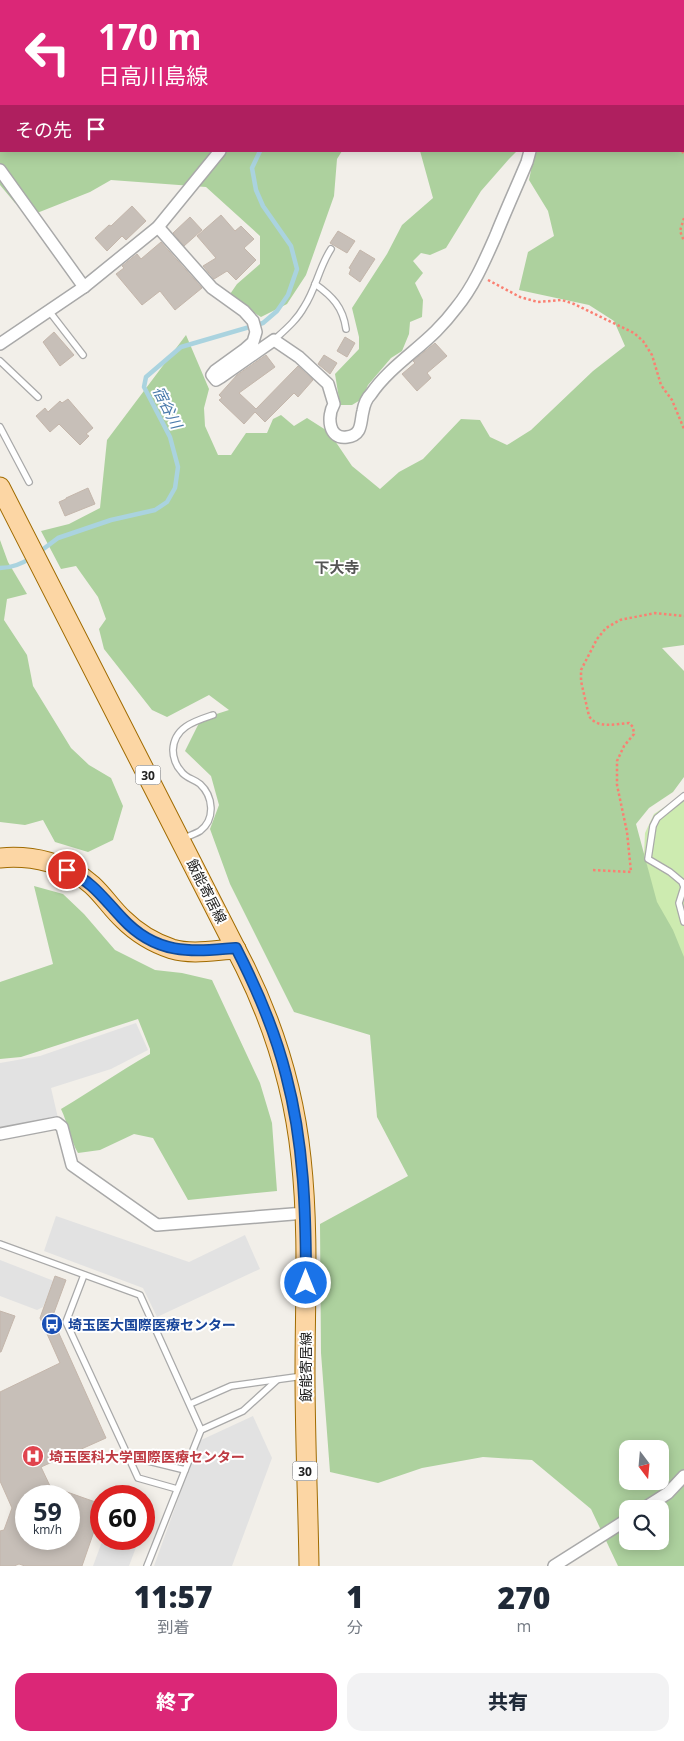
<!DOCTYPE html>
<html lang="ja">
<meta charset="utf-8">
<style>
body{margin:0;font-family:"Open Sans","Noto Sans JP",sans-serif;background:#f2f2f3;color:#1f2937;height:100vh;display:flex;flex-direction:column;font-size:19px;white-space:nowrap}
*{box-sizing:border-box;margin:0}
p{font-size:16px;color:#747a83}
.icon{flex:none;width:28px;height:28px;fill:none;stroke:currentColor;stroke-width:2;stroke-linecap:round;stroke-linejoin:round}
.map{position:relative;height:1566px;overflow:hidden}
.sheet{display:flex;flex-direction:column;background:#fff;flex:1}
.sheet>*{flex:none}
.banner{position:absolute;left:0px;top:0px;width:685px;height:152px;box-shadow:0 2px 12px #0003;background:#db2777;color:#fff;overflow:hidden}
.needle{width:32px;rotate:164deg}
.fabs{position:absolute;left:619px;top:1440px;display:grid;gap:10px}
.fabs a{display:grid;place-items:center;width:50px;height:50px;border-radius:10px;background:#fff;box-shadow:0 2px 12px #0003;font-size:25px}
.speed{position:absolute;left:15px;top:1485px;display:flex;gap:10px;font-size:25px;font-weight:700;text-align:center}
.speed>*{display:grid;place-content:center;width:65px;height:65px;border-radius:50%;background:#fff;box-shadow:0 2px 12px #0003;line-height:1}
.speed small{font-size:12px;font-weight:400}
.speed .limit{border:8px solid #d22;background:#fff;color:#111}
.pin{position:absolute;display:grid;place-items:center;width:42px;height:42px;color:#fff;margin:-21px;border:2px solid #fff;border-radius:50%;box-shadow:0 1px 5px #0007}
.me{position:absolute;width:55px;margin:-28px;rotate:0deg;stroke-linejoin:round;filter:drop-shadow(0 0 4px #0008)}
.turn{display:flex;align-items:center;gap:18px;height:105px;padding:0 15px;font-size:22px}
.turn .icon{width:65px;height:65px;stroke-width:2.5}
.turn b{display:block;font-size:35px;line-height:42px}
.then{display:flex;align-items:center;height:48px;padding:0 15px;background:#0003;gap:10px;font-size:19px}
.eta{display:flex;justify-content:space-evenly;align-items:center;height:85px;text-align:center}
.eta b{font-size:30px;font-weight:800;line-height:35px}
.cta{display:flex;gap:10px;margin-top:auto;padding:10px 15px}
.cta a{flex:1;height:58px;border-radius:15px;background:#db2777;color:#fff;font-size:20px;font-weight:800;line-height:58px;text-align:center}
.cta a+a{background:#f2f2f3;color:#1f2937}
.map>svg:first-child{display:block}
.grass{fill:#cdebb0}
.forest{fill:#add19e;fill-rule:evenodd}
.parking{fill:#e2e2e2}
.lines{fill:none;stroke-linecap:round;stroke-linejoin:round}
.stream{stroke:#aad3df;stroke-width:4.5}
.building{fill:#c7bfb8;stroke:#c4b6ab;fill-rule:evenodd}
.lane-casing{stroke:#a9a9a9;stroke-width:8}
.street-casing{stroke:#a9a9a9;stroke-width:14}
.primary-casing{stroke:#a06b00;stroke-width:21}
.path{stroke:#fa8072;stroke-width:2.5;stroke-dasharray:2.5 2.5;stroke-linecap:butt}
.lane{stroke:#fff;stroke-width:5.5}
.street{stroke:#fff;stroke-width:11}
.primary{stroke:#fcd6a4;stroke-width:19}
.route-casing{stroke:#114b97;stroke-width:12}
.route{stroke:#1a73e8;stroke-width:9}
.labels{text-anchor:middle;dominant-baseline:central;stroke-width:4;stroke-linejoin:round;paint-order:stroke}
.shield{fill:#fff;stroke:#646464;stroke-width:1}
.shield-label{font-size:12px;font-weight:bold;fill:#222}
.street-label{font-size:14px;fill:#222;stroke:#fff}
.transit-label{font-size:14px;font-weight:bold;fill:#164399;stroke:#fff;text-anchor:start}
.health-label{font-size:14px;font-weight:bold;fill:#be3a42;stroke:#fff;text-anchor:start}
.water-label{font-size:15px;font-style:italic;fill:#4a7aab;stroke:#fff}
.neighbourhood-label{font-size:15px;font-weight:bold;fill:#555;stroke:#fff}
</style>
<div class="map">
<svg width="684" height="1566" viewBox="0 0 684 1566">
<rect width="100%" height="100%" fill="#f2efe9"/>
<polygon class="grass" points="684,794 684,998 670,963 644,854 645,833 654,814"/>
<g class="forest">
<polygon points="0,0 376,0 1,1 1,151 342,151 337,159 334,196 306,275 287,304 261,317 228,297 237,284 260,264 260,236 206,187 111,180 90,192 37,213 15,203 0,185"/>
<path d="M 684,40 L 684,645 L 662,648 L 684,671 L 684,777 L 673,792 L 649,808 L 636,824 L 657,902 L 673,930 L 684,957 L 684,1566 L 618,1566 L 591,1509 L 532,1460 L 483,1457 L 422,1468 L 378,1483 L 330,1472 L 321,1353 L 320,1224 L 408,1176 L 377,1117 L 370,1035 L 294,1012 L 230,884 L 210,829 L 219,805 L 211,776 L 185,751 L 201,719 L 229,710 L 209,695 L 167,717 L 152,710 L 104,649 L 99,629 L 106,619 L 98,597 L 76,566 L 61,569 L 41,531 L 69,524 L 100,508 L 107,440 L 186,335 L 209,389 L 204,408 L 205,426 L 218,455 L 231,455 L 246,433 L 267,433 L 273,419 L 281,415 L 294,426 L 307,418 L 329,432 L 352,466 L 380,489 L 399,472 L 423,459 L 461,419 L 480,420 L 490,437 L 507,445 L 531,430 L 593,371 L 625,346 L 614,321 L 589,305 L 519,290 L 528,252 L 554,236 L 548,211 L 529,180 L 535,151 L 684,151 ZM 628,1449 L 660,1449 L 660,1481 L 628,1481 ZM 628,1509 L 660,1509 L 660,1541 L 628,1541 Z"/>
<polygon points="420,151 517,151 509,159 481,191 446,248 430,255 421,253 413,261 423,273 415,283 423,300 422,317 410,322 409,334 402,351 391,358 368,385 362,399 352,405 340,405 335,374 359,349 359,337 352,308 387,254 402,225 433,198"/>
<polygon points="0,540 8,562 27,594 7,599 4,620 27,655 33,686 71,748 89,765 111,778 123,806 113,840 88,852 55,842 43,820 25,825 0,822"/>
<path d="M 34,886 L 63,894 L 84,914 L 115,950 L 155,970 L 182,973 L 212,980 L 260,1083 L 272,1123 L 277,1191 L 188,1200 L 153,1138 L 134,1134 L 100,1150 L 78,1153 C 70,1139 68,1124 61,1109 C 91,1091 120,1071 150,1054 L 150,1049 L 138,1019 L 21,1057 L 0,1059 L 0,982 L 53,964 Z"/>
</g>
<g class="parking">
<polygon points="136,1023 148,1050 111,1069 51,1088 58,1118 0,1127 0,1063 40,1056"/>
<polygon points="56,1216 189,1262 245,1235 260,1269 157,1317 143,1288 44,1251"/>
<polygon points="0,1260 54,1281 43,1307 37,1310 0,1296"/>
<polygon points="253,1416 272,1458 232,1566 154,1566 199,1441"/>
<polygon points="103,1539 128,1539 138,1542 129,1566 93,1566"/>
</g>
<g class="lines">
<g class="stream">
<polyline points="351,1 351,0"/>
<polyline points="38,553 58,538 111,520 155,510 167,502 175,488 178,467 170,437 144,387 146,377 181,347 263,323 277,311 288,295 297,269 291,246 263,206 256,190 252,168 260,151"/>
<path d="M 0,568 C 12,568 22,564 32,557"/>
</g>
</g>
<g class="building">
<polygon points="132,206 146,221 126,240 122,236 107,251 95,238 109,225 111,226"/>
<polygon points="221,215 235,231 241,226 254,239 244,248 256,260 236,280 227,271 214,279 203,266 216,258 197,236"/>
<polygon points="190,217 202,230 184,246 173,233"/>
<polygon points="338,231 355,241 347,253 330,243"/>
<polygon points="161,242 202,288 175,310 160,291 142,305 116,274 124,268 122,266 137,254 141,259"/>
<polygon points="360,250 375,259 360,282 349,274 351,269 349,268"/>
<polygon points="54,332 74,355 60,366 43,342"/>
<polygon points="345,337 355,343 347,357 337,351"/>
<polygon points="435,343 447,356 427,373 431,378 417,391 402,374 415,363 413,361"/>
<polygon points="266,355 275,367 239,393 256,409 298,366 313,380 298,397 294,393 265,422 255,412 244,424 219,400 222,398 219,395 237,375"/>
<polygon points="324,355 337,363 330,374 318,364"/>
<polygon points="68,399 93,428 86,434 89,436 80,445 59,424 50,432 36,416 45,408 48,412 60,401 62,403"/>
<polygon points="88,488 95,504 65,516 59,502 66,499 66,498"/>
<path d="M 55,1276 L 66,1280 L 52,1318 L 106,1438 L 41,1467 L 50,1486 L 101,1504 L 101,1511 L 82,1566 L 25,1566 L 19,1564 L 14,1566 L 0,1566 L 0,1531 L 4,1530 L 12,1508 L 0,1481 L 0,1392 L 60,1363 L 40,1318 ZM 26,1496 L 69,1496 L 69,1539 L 26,1539 Z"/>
<polygon points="0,1311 15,1316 1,1352 0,1352"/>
</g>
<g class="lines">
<g class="lane-casing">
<g id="lane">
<path d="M 315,284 C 332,296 343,307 346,329"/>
<polyline points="49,311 83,355"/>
<path d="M 274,340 C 285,330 297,320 304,307 C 316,289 319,267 331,249"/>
<polyline points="0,361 38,397"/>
<polyline points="0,427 29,482"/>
<polyline points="684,796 657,818 653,826 648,859 670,872 682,882 684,887 679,903 684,922"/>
<path d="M 183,839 C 188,836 195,834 200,831 C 216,819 213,796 200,784 C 194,779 185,778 181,771 C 176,766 173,757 173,750 C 174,727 195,721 213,715"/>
<polyline points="0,1244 140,1295 201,1430 147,1566"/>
<polyline points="84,1275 66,1322 128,1456 185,1470"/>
<polyline points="190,1404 231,1386 303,1376"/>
<polyline points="201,1430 243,1411 277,1380"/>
<polyline points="128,1456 138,1478 177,1489"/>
</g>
</g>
<g class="street-casing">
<g id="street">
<polyline points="634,0 644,1"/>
<polyline points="333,1 333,0"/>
<polyline points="585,1 586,0"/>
<polyline points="678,1 681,0"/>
<polyline points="0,170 84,287"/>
<path d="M 158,227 L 212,288 L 244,311 L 253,321 L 256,332 L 253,342 L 244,350 L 215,371 L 212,375 L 216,380 L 221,377 L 274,340 L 299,357 L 328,384 L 334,404 C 327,416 328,440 347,437 C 363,435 360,422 363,411 C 364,405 367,398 371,394 C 388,369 415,352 436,331 C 443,324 450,316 456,308 C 474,286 485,260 496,235 C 506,210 517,186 527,162 L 530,151"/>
<polyline points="0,344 84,287 158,227 220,151"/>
<polyline points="0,1134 57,1123 62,1127 72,1165 157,1225 305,1213"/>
<polyline points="643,1509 668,1493 684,1476"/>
<polyline points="554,1566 628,1519"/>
</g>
</g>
<g class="primary-casing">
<g id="primary">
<path d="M 0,487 L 245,967 C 275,1028 294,1091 301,1158 C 309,1230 305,1302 305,1373 C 305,1438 308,1502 309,1566"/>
<path d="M 0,858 C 32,855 68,863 92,885 C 104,896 112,909 123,919 C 136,932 154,943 172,949 C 192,955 216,950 236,949"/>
</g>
</g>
<g class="path">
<polyline points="682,151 684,154"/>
<polyline points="684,218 680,231 684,241"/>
<polyline points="488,280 520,297 538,302 562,300 574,304 634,333 643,341 652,355 661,385 672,400 684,429"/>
<path d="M 593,870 L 631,872 L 627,832 L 617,785 L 617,761 L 624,746 L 634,734 L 633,727 L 629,723 C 615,724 597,729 589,716 L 581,681 L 581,670 L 597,639 L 606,628 L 620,620 L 655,613 L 684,616"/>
</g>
<use href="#lane" class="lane"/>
<use href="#street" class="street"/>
<use href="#primary" class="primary"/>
</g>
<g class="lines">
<g class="route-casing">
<path id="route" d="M 67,870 C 94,883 102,897 122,918 C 156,955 190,952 236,948 C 257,989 275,1031 286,1075 C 304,1143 306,1213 306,1283"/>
</g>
<use href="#route" class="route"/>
</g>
<defs>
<g id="bus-disc" transform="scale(1.125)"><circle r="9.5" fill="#1a4fb4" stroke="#fff"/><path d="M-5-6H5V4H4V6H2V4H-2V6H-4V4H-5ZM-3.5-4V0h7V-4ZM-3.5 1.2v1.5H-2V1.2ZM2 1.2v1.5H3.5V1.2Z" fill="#fff"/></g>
<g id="hospital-disc" transform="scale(1.125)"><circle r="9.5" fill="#e0444e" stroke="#fff"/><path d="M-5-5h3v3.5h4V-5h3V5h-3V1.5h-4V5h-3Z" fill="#fff"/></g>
</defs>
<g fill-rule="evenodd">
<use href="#bus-disc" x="52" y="1324"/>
<use href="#hospital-disc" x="33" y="1456"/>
</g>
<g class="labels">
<g class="shield">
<rect x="135.5" y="765.5" width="25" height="19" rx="4"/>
<rect x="292.5" y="1461.5" width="25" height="19" rx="4"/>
</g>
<g class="shield-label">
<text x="148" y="775">30</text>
<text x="305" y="1471">30</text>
</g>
<g class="street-label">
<text transform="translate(207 891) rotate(63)">飯能寄居線</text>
<text transform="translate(305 1367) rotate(-90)">飯能寄居線</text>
</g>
<g class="transit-label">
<text x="68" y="1324">埼玉医大国際医療センター</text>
</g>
<g class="health-label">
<text x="49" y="1456">埼玉医科大学国際医療センター</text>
</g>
<g class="water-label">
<text transform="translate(168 407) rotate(63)">宿谷川</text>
</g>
<g class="neighbourhood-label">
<text x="337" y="567">下大寺</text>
</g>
</g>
</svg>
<div class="fabs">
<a><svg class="needle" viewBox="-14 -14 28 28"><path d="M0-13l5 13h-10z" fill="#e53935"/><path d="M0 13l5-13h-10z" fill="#747a83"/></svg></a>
<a><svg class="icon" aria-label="search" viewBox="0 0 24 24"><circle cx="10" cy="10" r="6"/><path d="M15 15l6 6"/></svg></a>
</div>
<div class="speed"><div>59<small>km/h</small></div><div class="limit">60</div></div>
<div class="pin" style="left:67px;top:870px;background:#d93025"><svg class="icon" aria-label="arrive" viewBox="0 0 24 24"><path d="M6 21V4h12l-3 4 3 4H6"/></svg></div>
<svg class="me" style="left:306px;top:1283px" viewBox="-20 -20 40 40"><circle r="17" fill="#1a73e8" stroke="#fff" stroke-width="3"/><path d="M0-11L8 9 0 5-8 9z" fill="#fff"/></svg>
<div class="banner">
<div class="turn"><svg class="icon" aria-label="left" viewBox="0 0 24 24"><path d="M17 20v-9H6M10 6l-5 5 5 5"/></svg><div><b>170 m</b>日高川島線</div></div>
<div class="then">その先<svg class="icon" aria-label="arrive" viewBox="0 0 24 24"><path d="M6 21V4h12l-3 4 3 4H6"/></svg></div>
</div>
</div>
<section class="sheet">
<div class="eta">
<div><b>11:57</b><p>到着</p></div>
<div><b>1</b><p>分</p></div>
<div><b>270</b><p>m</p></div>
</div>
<div class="cta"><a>終了</a><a>共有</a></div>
</section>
